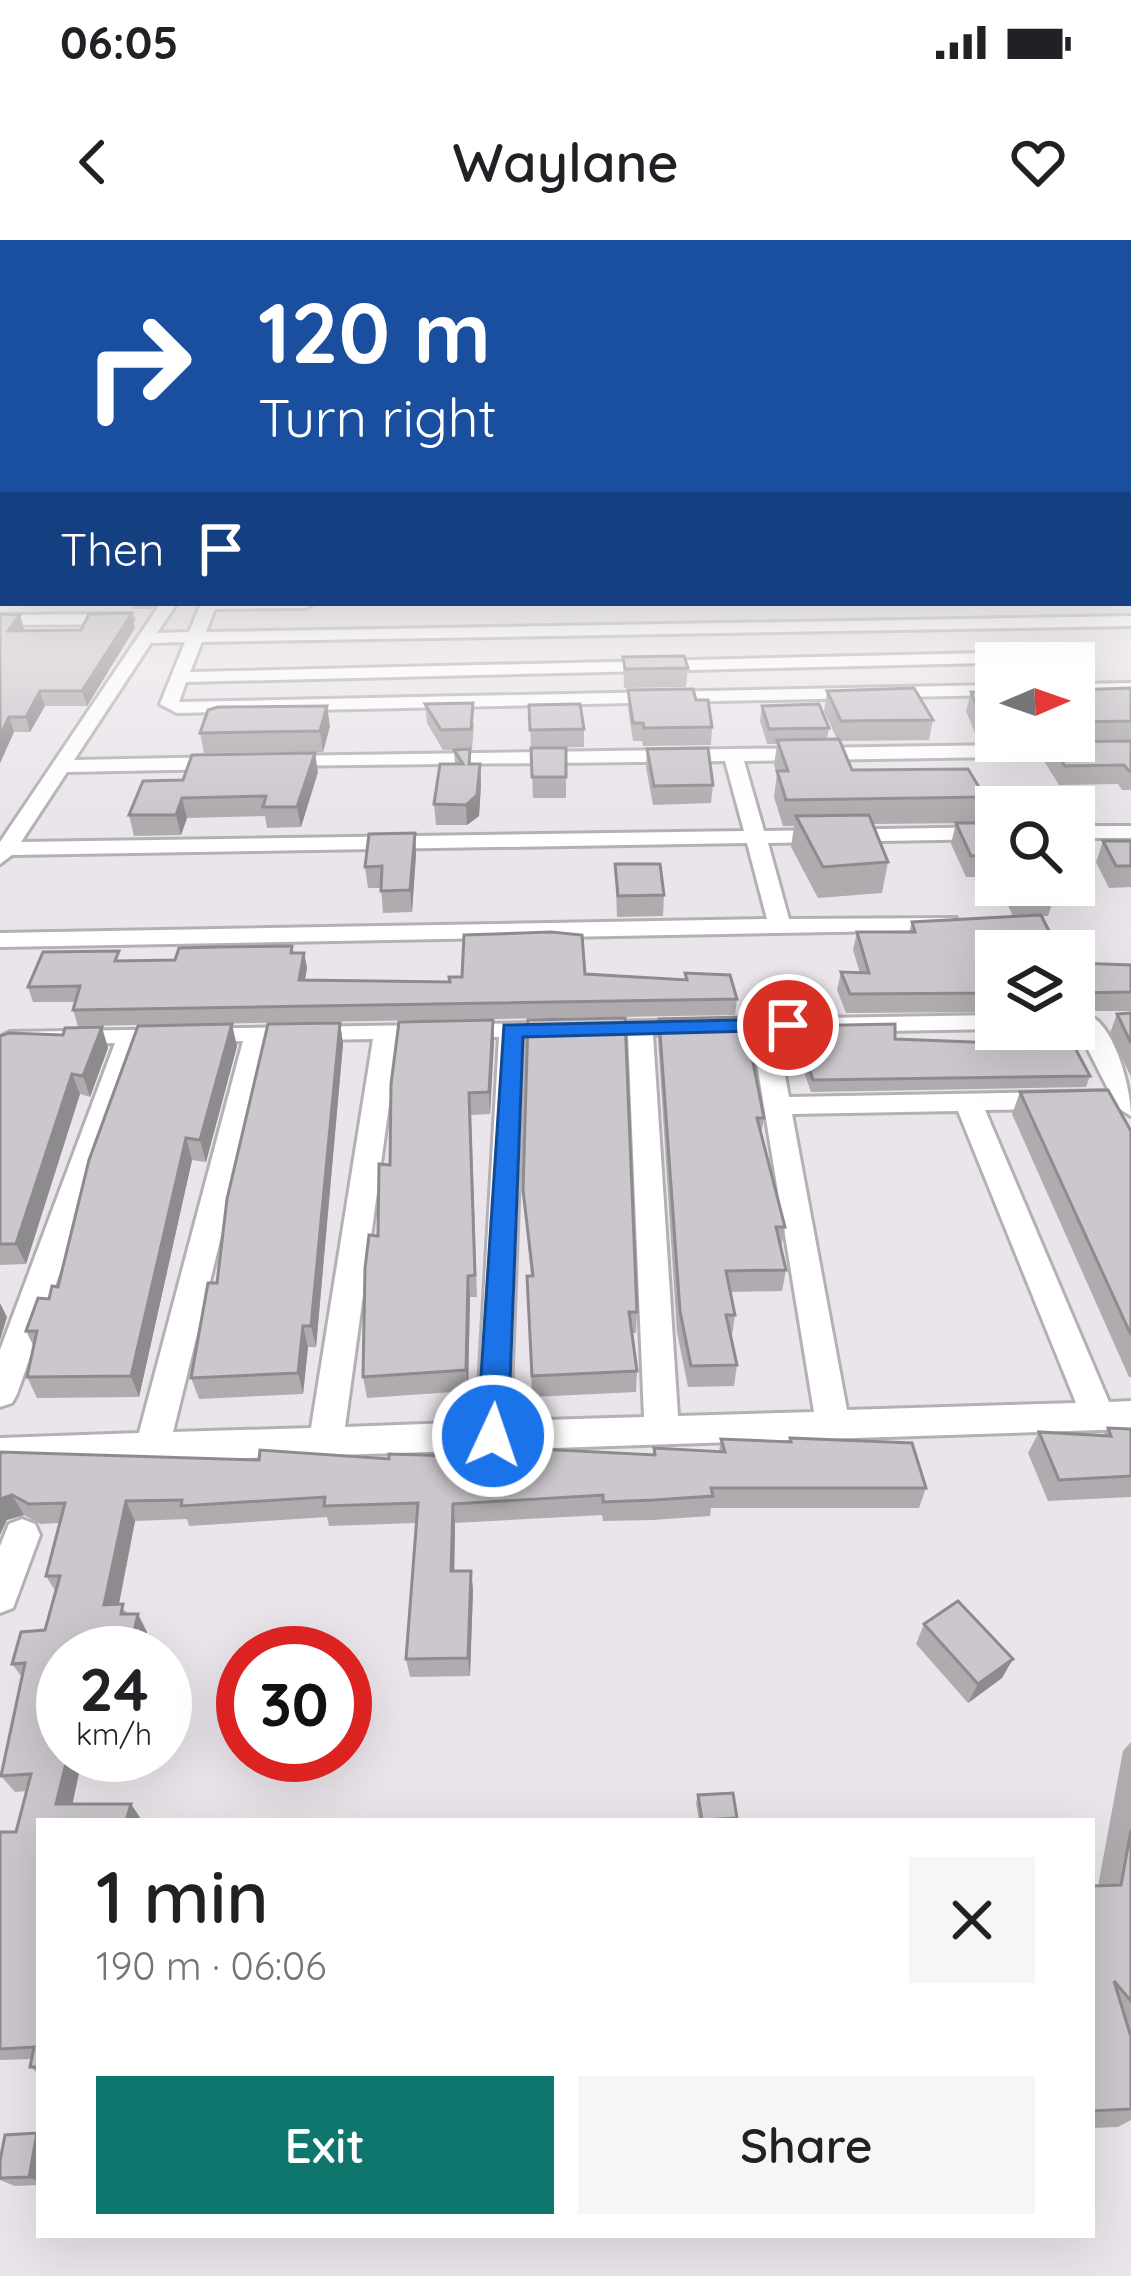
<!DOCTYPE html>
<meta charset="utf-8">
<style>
body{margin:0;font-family:Quicksand,sans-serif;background:#f6f6f6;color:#202124;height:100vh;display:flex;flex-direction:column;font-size:45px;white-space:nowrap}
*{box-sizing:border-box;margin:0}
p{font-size:39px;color:#757577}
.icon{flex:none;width:66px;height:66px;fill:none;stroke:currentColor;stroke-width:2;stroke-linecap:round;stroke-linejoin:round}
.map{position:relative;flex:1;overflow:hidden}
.panel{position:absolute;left:36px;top:1578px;width:1059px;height:420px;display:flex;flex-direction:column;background:#fff;border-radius:0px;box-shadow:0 12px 48px #0002}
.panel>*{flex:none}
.hud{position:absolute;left:0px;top:0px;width:1131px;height:366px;box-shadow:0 12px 48px #0002;background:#1a4fa0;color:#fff;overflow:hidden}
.needle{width:78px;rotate:88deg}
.tools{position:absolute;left:975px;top:402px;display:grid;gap:24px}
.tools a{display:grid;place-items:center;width:120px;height:120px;border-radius:0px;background:#fff;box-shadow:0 12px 48px #0002;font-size:60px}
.speed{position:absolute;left:36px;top:1386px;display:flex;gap:24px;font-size:60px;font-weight:700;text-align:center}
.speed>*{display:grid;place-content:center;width:156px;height:156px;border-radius:50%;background:#fff;box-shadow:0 12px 48px #0002;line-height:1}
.speed small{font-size:30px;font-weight:400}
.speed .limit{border:18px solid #d22;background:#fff;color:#111}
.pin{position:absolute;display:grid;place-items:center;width:102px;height:102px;color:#fff;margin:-51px;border:6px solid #fff;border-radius:50%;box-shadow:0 3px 12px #0007}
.me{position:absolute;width:132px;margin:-66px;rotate:3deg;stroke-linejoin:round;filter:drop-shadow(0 0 9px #0008)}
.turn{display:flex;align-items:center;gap:42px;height:252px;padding:0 60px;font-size:54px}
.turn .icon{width:156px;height:156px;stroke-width:2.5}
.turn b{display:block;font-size:84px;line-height:102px}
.then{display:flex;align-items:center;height:114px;padding:0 60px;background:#0003;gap:24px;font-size:45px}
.round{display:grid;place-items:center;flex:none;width:126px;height:126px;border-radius:0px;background:#f6f6f6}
.head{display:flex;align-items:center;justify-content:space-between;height:204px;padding:0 60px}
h1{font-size:72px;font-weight:600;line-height:90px}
.cta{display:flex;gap:24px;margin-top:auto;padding:24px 60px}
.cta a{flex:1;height:138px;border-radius:0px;background:#0f766e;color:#fff;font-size:48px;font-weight:600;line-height:138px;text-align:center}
.cta a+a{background:#f6f6f6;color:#202124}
.status{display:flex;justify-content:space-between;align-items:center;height:84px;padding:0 60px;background:#fff;direction:ltr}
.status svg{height:33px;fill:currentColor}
header{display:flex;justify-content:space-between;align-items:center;height:156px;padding:0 60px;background:#fff;font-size:54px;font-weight:600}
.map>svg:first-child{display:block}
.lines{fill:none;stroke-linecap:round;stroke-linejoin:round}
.street-casing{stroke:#b4b0b5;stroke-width:6}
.street{fill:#fff;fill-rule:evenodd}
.wall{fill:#afabaf}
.shaded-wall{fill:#8e8b8f}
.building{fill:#cbc7cc;stroke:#8e8b8f;stroke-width:3}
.route{fill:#1a73e8;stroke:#114b97;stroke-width:3}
</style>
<div class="status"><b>06:05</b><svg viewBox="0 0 49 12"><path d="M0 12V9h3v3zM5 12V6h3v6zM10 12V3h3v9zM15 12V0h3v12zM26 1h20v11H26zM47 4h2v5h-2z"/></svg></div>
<header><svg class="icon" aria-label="back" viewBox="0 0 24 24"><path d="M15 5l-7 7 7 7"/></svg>Waylane<svg class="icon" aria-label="heart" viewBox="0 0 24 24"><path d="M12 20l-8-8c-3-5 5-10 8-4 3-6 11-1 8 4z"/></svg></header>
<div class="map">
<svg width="1131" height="2036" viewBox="0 0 1131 2036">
<rect width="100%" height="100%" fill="#eae5ea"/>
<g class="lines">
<g class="street-casing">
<g id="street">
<rect x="1128" y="320" width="3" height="8"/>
<polygon points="161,363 177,363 157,393 189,392 201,363 314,363 306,368 215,369 206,392 1131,376 1131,386 202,402 190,432 1027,412 1035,417 1027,422 186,442 179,462 996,445 996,455 177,473 160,464 185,402 151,403 74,520 225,517 235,523 225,529 67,532 21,602 744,591 725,521 272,526 272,518 279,516 1131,503 1131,515 744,521 764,591 996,587 996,599 768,603 789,679 956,678 956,688 948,690 0,707 0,693 767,679 747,603 12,615 0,624 0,602"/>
<polygon points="0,375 125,374 133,379 125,384 0,385"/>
<polygon points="1131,443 1131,453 1074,454 1074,444"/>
<rect x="1074" y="586" width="57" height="12"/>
<path d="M 1086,774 C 1115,783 1131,849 1131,876 L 1118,868 L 985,870 L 1109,1162 L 1131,1161 L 1131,1189 L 0,1226 L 0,1198 L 139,1193 L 243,801 L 141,803 L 17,1154 L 12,1163 L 0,1167 L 0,1110 L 115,803 L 24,805 L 0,816 L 0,797 L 10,792 L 996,775 L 996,789 L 777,793 L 789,857 L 1109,851 L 1074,782 ZM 752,793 L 814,1172 L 678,1176 L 653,795 ZM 628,795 L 644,1177 L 510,1181 L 524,797 ZM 499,797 L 477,1182 L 345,1187 L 398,799 ZM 373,799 L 311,1188 L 173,1192 L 269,801 ZM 958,871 L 1076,1163 L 847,1170 L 792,874 Z"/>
<polygon points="22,1279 35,1284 40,1295 13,1368 0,1373 0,1306 9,1284"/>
</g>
</g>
<use href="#street" class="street"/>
</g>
<g class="wall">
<polygon points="132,363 157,363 152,369 133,369"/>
<polygon points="0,374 24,389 23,391 135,388 87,466 45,466 30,492 14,492 0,523"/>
<polygon points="623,417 688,428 686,447 624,448"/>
<polygon points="1131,448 1131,500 1074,500 1074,450"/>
<polygon points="628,450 696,460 712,487 711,505 643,506 642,501 633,501 628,468"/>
<polygon points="827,451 933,480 929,500 840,501 852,530 985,557 978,583 873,584 888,622 882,653 818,658 791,607 794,586 783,586 774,557 777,533 774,525 777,504 767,504 760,481 762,466 829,488 827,499 837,499 824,471"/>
<polygon points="971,452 996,452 996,501 978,501 966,471"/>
<polygon points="425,464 474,483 472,509 443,510 427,483"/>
<polygon points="529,465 584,489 584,507 531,508"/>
<polygon points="330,486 323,512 204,513 200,493"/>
<polygon points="1131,501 1131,550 1122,550 1118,544 1059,545 1044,521 1049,502"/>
<polygon points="531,508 566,508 566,558 533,558"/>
<polygon points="470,509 471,524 480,524 481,544 479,576 467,585 436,585 434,564 455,524 454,510"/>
<polygon points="647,509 713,545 711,563 653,565 646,527"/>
<polygon points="318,532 301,587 267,588 265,576 187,578 181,595 134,596 129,575 183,540"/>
<polygon points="956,583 996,583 996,642 993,637 966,637 951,604"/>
<polygon points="415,593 416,614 412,672 383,673 381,648 368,648 365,627"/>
<polygon points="1103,601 1131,601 1131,647 1109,648 1096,622"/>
<polygon points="615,624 664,655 663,676 617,677"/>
<polygon points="998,645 1050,645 1055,655 1048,676 1041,676 996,711 996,772 846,773 837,750 841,732 860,733 853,710 857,692 909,692 912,682 1013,676"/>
<polygon points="292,706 294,713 304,713 307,728 305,740 450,742 585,734 685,739 685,733 737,759 735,775 78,786 73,770 75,762 33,762 28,747 122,721 175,720"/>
<polygon points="1074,723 1131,725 1131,771 1074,771"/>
<polygon points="1131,773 1131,837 1110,793 1117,774"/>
<polygon points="659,779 764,878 761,895 785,987 781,1008 786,1030 782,1051 730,1052 735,1075 732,1096 737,1125 734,1146 688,1147 677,1092 658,799"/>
<polygon points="493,780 494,802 490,874 471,875 477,1057 470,1057 468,1151 367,1158 363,1137 378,996 390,925"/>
<polygon points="340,783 343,804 316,1107 308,1107 303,1154 199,1159 191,1138 217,1043"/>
<polygon points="794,786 895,799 1090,836 1086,847 811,852 792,797"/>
<polygon points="0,796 108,808 90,857 80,854 26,1024 0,1025"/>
<polygon points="237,806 206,922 192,920 139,1157 37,1158 27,1137 34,1107 26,1091"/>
<polygon points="1020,852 1131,891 1131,1137 1129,1137 1012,874"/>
<polygon points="523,950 637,1072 636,1093 632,1093 637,1131 636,1152 532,1157 527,1036 531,1036"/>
<polygon points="1108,1188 1131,1189 1131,1257 1048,1261 1028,1213 1039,1192 1103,1195"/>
<polygon points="790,1198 926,1248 919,1268 711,1268 710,1276 652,1280 603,1281 602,1275 455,1283 454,1331 471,1331 473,1350 470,1436 410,1437 406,1419 416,1283 329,1286 327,1277 189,1286 187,1279 135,1281 119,1365 147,1392 143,1413 63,1413 72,1564 141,1579 39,1581 39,1834 30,1827 31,1819 0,1820 0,1592 16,1592 27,1551 15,1552 1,1536 22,1437 12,1424 45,1390 56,1352 46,1336 60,1283 40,1284 24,1275 7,1280 0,1212 259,1220 519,1218 654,1215 654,1208 719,1212 721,1199 789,1202"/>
<polygon points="924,1384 1002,1438 968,1463 916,1404"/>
<polygon points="1131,1502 1131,1880 1118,1887 1092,1888 1092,1646 1098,1646 1123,1511"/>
<polygon points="698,1555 737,1578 736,1581 699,1581 696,1563"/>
<polygon points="39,1894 39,1945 15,1946 0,1940 0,1921"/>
</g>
<g class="shaded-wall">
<polygon points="132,373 135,388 87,466 82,451"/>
<polygon points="20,375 24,389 13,405 8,391"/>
<polygon points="40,451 45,466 30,492 26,477"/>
<polygon points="327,466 330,486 323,512 320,491"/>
<polygon points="9,477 14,492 0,523 0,496"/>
<polygon points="315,513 318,532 301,587 297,567"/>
<polygon points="480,524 481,544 479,576 467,585 466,565"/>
<polygon points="182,558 187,578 181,595 176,575"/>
<polygon points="415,593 416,614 412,672 410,650"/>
<polygon points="304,713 307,728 302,756 299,740"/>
<polygon points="493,780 494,802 490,874 489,852"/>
<polygon points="340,783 343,804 316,1107 311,1086"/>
<polygon points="232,784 237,806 206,922 200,900"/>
<polygon points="102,787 108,808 90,857 83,836"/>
<polygon points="72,834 80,854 26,1024 16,1004"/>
<polygon points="186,898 192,920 139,1157 131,1136"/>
<polygon points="468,1036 470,1057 468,1151 466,1130"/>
<polygon points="0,1063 7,1077 0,1100"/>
<polygon points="303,1086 308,1107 303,1154 298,1133"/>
<polygon points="12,1255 24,1275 7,1280 0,1295 0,1259"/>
<polygon points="126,1261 135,1281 115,1383 104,1365"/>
<polygon points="453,1264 455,1283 454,1350 451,1331"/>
<polygon points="471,1331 473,1350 470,1436 468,1418"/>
<polygon points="138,1374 147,1392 143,1413 129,1413"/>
<polygon points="1013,1419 1002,1438 968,1463 978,1444"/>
<polygon points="68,1515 83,1515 69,1580 56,1564"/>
<polygon points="131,1564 141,1579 141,1581 126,1581"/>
<polygon points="37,1893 39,1894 39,1942 29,1937"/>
</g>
<g class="building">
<polygon points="132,373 82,451 40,451 26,477 9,477 0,496 0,374 20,375 8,391 81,390 89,374"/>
<polygon points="684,416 688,428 625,429 623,417"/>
<polygon points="914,448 933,480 841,481 827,451"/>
<polygon points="1131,448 1131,481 1074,482 1074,450"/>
<polygon points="693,449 696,460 708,460 712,487 644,488 643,483 633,483 628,450"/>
<polygon points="971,452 996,452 996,482 983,482"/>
<polygon points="473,463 471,489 441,490 425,464"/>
<polygon points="580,464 584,489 530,490 529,465"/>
<polygon points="819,464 829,488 769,489 762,466"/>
<polygon points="327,466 320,491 200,493 208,470 218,467"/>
<polygon points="839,499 852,530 968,529 985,557 786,560 777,531 788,531 777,500"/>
<polygon points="1131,501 1131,531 1129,531 1124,525 1065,526 1049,502"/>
<polygon points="531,508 566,508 566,537 532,537"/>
<polygon points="708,508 713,545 654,546 647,509"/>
<polygon points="470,509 469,524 480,524 477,555 466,565 434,564 440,524 463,524 454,510"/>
<polygon points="315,513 297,567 263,567 266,556 182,558 176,575 129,575 143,541 183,540 192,515"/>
<polygon points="869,575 888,622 823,627 796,576"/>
<polygon points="956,583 996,583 996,615 971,616"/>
<polygon points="415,593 410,650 381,651 382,626 365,627 369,594"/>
<polygon points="1103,601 1131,601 1131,626 1116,626"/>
<polygon points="615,624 660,624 664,655 618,656"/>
<polygon points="1015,645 1050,645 1055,655 1020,655"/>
<polygon points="1041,675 1059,711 996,711 996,753 850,754 841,732 869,733 857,692 915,692 912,682"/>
<polygon points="551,692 582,695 585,734 687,740 685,733 730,735 737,759 73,770 80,746 28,747 43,712 119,711 115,721 175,720 179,708 217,707 292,706 291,713 304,713 299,740 450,742 449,737 462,737 464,695"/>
<polygon points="1074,723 1131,725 1131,752 1074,753"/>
<polygon points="1131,773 1131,803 1117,774"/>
<polygon points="744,777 764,878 757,878 785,987 776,987 786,1030 726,1031 735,1075 726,1075 737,1125 691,1126 680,1071 659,779"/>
<polygon points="625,778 637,1072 629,1072 637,1131 532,1136 527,1036 533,1036 523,950 528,780"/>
<polygon points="493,780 489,852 469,853 475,1035 468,1036 466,1130 363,1137 365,1028 369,995 378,996 379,924 390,925 391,844 399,782"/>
<polygon points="340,783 311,1086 303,1086 298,1133 191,1138 208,1043 217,1043 227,959 268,784"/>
<polygon points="232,784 200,900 186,898 131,1136 27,1137 37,1091 26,1091 38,1058 49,1059 52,1046 58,1047 89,920 138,786"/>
<polygon points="895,784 895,799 1074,806 1090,836 813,840 794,786"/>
<polygon points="102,787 83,836 72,834 16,1004 0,1004 0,796 9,793 63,795 65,788"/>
<polygon points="1108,850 1131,891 1131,1095 1020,852"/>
<polygon points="1108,1188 1131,1189 1131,1236 1059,1240 1039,1192 1111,1196"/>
<polygon points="790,1198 912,1203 926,1248 711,1248 713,1256 654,1260 603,1262 603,1255 453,1264 451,1331 471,1331 468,1418 406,1419 418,1263 324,1266 325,1257 181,1266 182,1260 126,1261 104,1365 123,1364 121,1374 138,1374 129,1413 63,1413 63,1515 68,1515 56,1564 131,1564 126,1581 39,1581 39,1827 30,1827 34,1807 0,1809 0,1592 16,1592 31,1534 1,1536 25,1423 12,1424 21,1392 45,1390 60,1336 46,1336 65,1263 29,1264 12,1255 0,1259 0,1212 259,1220 260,1210 389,1219 389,1214 519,1218 518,1208 655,1215 654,1208 725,1212 721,1199 791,1202"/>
<polygon points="958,1361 1013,1419 978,1444 924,1384"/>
<polygon points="733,1553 737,1578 702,1580 698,1555"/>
<polygon points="1131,1590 1131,1761 1114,1741 1131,1797 1131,1869 1092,1871 1092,1646 1121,1645"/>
<polygon points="37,1893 29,1937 0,1938 0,1921 5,1895"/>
</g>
<linearGradient id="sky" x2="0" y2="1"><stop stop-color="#67baed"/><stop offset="0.5" stop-color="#f6f3f6"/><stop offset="1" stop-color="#f6f3f6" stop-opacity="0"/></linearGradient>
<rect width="1131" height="574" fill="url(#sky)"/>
<polygon class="route" points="788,779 799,785 796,790 523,797 508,1196 504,1205 482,1205 477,1196 504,785"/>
</svg>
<div class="tools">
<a><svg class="needle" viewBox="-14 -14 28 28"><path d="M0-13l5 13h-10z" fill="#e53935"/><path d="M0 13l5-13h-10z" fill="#757577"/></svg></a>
<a><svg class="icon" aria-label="search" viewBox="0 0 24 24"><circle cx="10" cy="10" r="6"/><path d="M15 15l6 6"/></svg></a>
<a><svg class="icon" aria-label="layers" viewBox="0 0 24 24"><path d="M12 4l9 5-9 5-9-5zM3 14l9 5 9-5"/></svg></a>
</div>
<div class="speed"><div>24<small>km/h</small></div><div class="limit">30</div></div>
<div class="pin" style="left:788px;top:785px;background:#d93025"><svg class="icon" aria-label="arrive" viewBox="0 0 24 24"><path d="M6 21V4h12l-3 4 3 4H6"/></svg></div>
<svg class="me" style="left:493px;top:1196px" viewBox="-20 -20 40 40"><circle r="17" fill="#1a73e8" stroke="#fff" stroke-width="3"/><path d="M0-11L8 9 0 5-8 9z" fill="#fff"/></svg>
<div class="hud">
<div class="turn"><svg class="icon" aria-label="right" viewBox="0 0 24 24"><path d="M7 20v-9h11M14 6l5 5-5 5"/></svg><div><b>120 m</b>Turn right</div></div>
<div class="then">Then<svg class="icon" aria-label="arrive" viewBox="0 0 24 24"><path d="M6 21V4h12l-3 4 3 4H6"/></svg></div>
</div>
<section class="panel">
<div class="head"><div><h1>1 min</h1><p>190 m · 06:06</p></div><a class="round"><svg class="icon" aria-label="close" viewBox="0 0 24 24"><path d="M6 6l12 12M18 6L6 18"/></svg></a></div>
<div class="cta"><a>Exit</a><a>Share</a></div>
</section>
</div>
